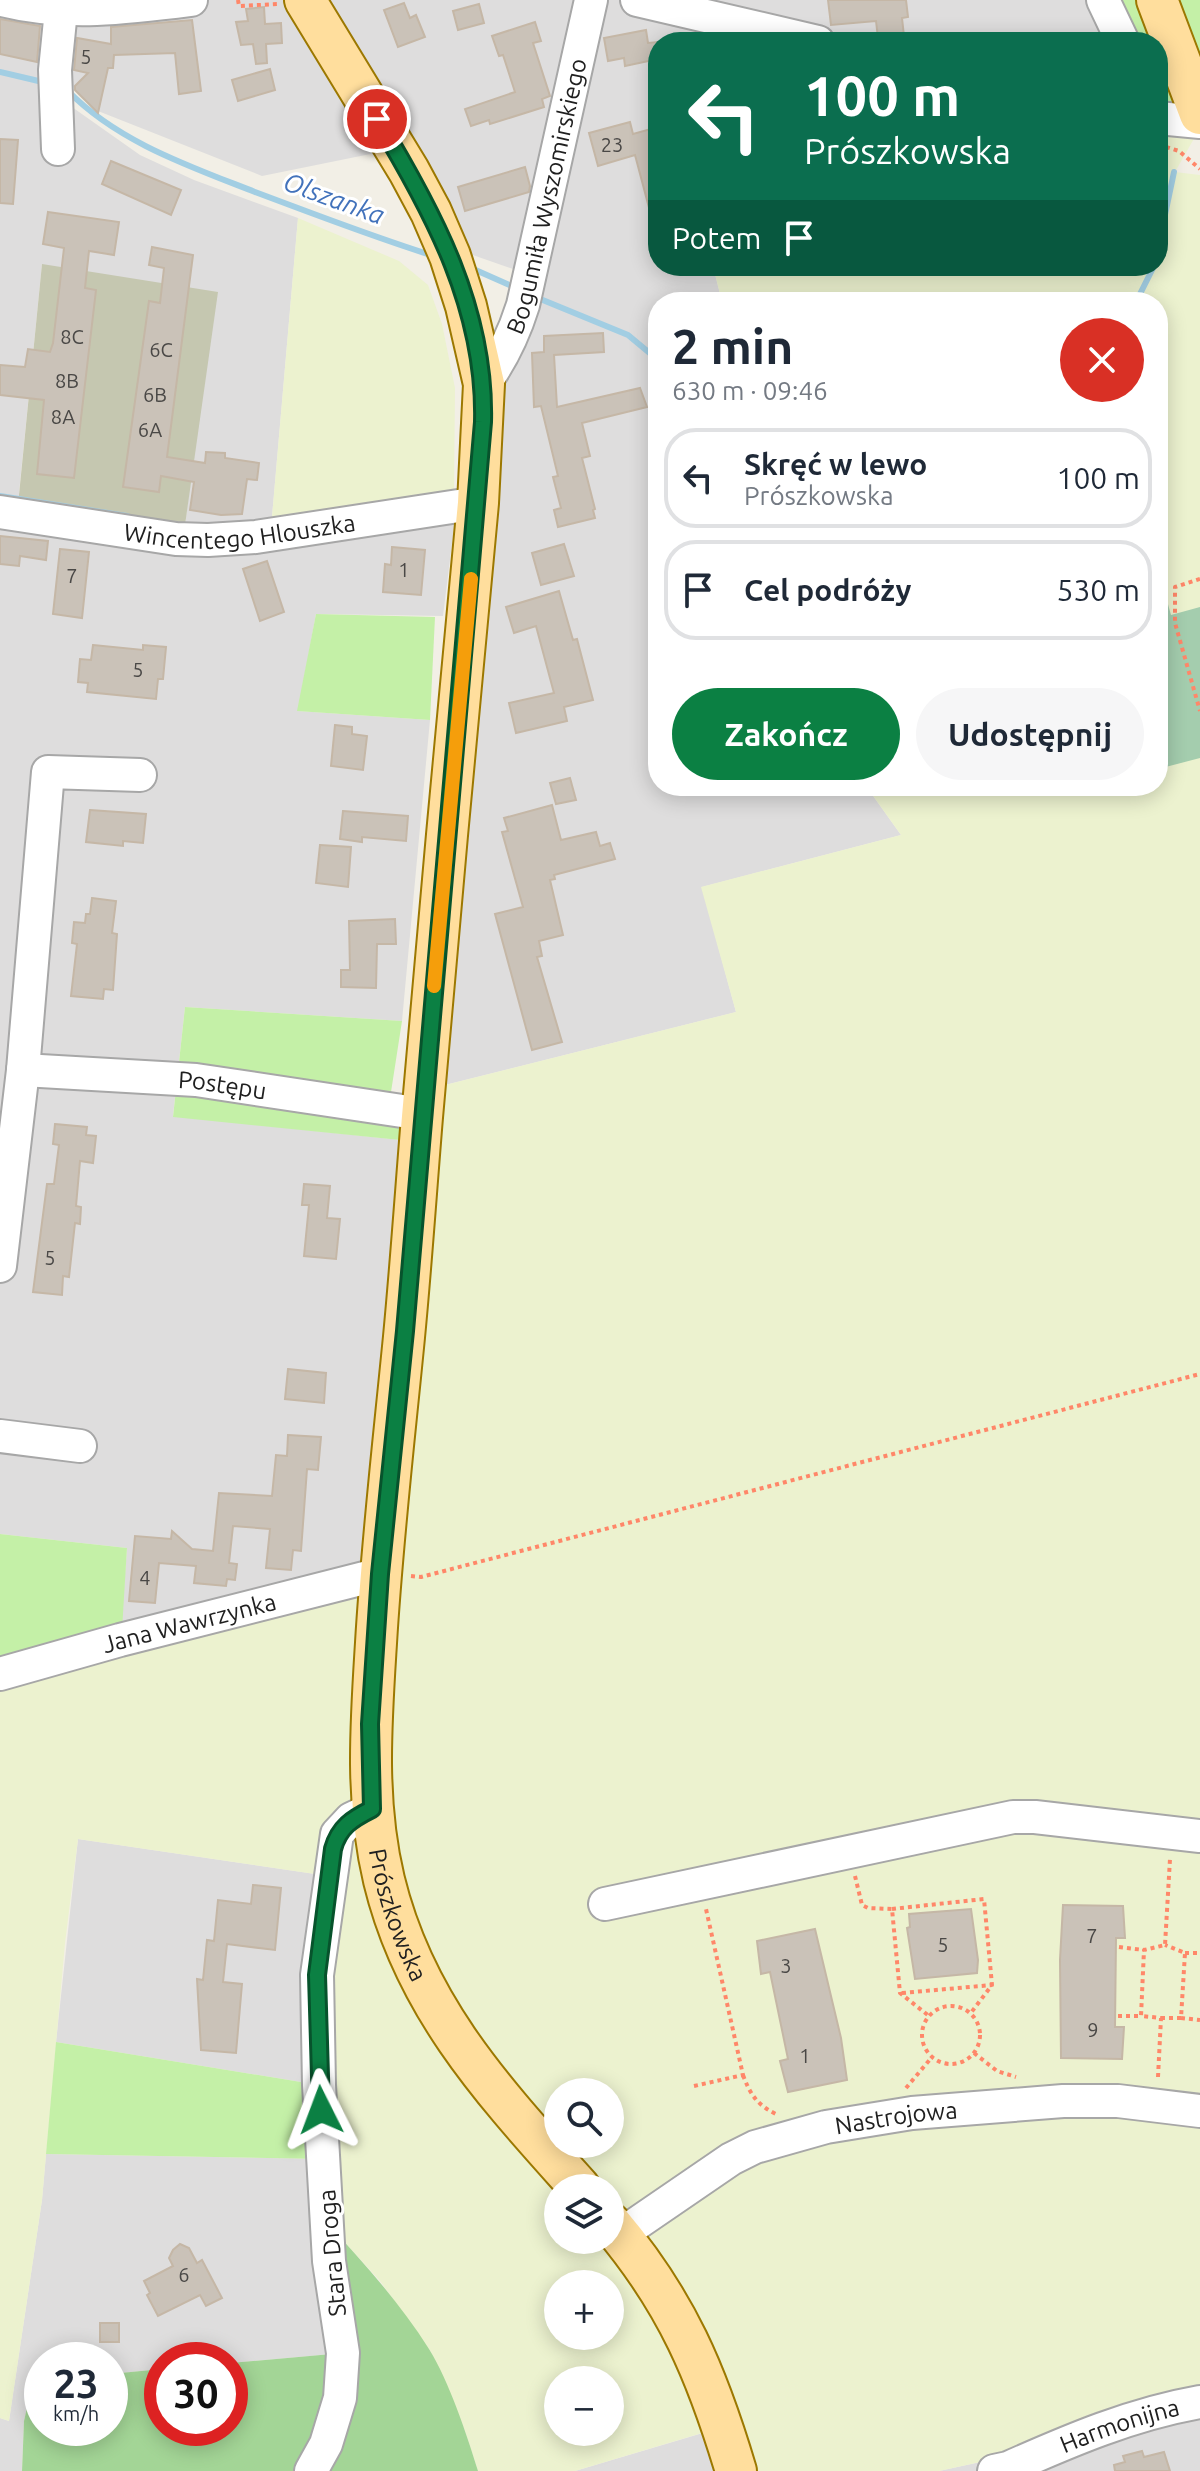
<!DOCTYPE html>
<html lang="pl">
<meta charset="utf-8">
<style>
body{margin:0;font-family:Ubuntu,sans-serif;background:#f6f6f7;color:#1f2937;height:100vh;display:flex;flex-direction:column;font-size:30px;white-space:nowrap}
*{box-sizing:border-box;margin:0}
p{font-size:26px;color:#747a83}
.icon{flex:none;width:44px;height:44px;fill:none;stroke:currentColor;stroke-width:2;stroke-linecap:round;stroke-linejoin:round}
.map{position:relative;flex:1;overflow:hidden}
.details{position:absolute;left:648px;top:292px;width:520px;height:504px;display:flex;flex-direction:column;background:#fff;border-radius:32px;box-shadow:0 4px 20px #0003}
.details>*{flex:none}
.banner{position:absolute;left:648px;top:32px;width:520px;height:244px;border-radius:32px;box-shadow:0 4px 20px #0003;background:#0b6e4f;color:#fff;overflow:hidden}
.tools{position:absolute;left:544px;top:2078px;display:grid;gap:16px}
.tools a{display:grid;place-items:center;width:80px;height:80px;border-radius:50%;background:#fff;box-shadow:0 4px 20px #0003;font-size:40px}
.speed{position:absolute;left:24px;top:2342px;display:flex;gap:16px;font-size:40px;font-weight:700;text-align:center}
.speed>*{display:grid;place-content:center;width:104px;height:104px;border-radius:50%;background:#fff;box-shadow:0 4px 20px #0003;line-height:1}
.speed small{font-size:20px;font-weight:400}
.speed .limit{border:12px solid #d22;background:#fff;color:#111}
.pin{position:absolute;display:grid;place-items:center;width:68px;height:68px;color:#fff;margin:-34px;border:4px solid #fff;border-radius:50%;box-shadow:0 2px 8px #0007}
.me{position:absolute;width:88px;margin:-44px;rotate:357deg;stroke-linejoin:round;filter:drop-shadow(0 0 6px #0008)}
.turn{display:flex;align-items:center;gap:28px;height:168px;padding:0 24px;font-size:36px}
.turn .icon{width:104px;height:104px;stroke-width:2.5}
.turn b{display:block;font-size:56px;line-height:68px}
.then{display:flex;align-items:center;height:76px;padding:0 24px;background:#0003;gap:16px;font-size:30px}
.round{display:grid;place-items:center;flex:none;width:84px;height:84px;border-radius:42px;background:#f6f6f7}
.head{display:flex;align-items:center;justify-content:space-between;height:136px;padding:0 24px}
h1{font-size:48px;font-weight:700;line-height:60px}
.action{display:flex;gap:16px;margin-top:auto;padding:16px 24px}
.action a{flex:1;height:92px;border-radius:48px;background:#0b8043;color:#fff;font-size:32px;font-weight:700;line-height:92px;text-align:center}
.action a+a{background:#f6f6f7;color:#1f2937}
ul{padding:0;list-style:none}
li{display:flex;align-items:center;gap:24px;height:100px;margin:0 16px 12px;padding:0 8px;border:4px solid #e0e1e3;border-radius:32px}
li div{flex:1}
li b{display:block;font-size:30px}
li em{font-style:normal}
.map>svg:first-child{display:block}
.residential{fill:#dedddd;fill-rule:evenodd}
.construction{fill:#c5c7b0}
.farmland{fill:#ecf2cf;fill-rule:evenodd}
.grass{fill:#c4f0a7}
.forest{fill:#a3d596}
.cemetery{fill:#a4cdae}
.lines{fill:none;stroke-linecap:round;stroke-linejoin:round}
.stream{stroke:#a2cee3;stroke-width:6}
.building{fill:#cac2b8;stroke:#c5b7a6;stroke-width:2}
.minor-casing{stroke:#a7a7a7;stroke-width:36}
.major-casing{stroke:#9c7800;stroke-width:44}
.path{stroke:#ff8769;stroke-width:4;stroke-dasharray:4 4;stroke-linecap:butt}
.minor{stroke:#fff;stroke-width:32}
.major{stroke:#ffde9d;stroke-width:40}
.route-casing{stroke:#07532c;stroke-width:20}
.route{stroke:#0b8043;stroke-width:14}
.slow{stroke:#f59e0b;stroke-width:14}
.labels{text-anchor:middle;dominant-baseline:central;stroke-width:6;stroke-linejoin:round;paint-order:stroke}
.number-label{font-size:20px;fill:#4a4846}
.street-label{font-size:24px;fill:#202020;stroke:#fff}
.water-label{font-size:26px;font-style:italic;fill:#4272bb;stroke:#fff}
</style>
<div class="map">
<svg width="1200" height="2471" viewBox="0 0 1200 2471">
<rect width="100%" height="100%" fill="#f2efe6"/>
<g class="residential">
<path d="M 0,0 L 1089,0 L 1108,42 L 658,42 L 658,266 L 713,266 L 722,302 L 658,302 L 658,786 L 866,786 L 901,835 L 702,887 L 736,1012 L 425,1090 L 483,423 L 530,275 L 447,246 L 395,149 L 262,176 L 98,111 L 73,87 L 64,75 L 62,100 L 140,155 L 194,180 L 298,218 L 272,517 L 257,536 L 455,519 L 443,616 L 316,614 L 298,711 L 430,720 L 402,1021 L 185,1007 L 173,1116 L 420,1142 L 380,1574 L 120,1640 L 127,1548 L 0,1534 ZM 42,264 L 190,482 L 185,525 L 19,493 Z"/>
<polygon points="78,1839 329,1876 319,2085 56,2042"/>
<polygon points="46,2154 325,2159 343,2353 230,2363 230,2360 162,2360 162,2369 110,2374 110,2360 42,2360 42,2380 33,2381 24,2421 22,2471 0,2471 0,2418 9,2421 42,2200"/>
<polygon points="1200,2414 1200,2471 939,2471"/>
<polygon points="723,2427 736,2471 575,2471"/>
</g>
<polygon class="construction" points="42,264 218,292 185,525 17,515"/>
<g class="farmland">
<path d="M 1158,119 L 1200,128 L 1175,172 L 1200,175 L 1200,2414 L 939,2471 L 736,2471 L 722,2427 L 575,2471 L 478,2471 L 465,2431 L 431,2352 L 380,2281 L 327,2223 L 315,1874 L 78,1839 L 65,1943 L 42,2200 L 9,2421 L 0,2418 L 0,1674 L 380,1573 L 425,1090 L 736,1012 L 701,887 L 901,835 L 866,786 L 1158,786 L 1158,302 L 722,302 L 713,266 L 1158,266 ZM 558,2092 L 610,2092 L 610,2144 L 558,2144 ZM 558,2188 L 610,2188 L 610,2240 L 558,2240 ZM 558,2284 L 610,2284 L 610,2336 L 558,2336 ZM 558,2380 L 610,2380 L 610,2432 L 558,2432 Z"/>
<polygon points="298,218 399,261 428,285 442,324 455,388 454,498 303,520 272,517"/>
</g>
<g class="grass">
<polygon points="1089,0 1200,0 1200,122 1158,116 1158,42 1108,42"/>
<polygon points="316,614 435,617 430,720 297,711"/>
<polygon points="185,1007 402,1021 391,1092 422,1114 420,1142 173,1117"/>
<polygon points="0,1534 127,1548 122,1630 0,1674"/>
<polygon points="56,2042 319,2085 325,2159 46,2154"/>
</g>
<path class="forest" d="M 327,2223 C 364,2263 400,2303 429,2349 C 449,2381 467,2435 478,2471 L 22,2471 L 24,2421 L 33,2381 L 42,2380 L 42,2428 L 110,2428 L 110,2374 L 162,2369 L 162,2428 L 230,2428 L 230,2363 L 343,2353 Z"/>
<polygon class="cemetery" points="1166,597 1171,615 1200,607 1200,758 1158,769 1158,599"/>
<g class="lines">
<g class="stream">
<polyline points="0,72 47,83"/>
<path d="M 68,91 C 118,142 189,166 255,192 C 314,214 373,237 434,256"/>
<polyline points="1158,248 1174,172"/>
<polyline points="471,268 516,288"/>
<polyline points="533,296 628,335 658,360"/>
<polyline points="1136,302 1154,266"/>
<polyline points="0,496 127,516"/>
</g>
</g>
<g class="building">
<polygon points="828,0 906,0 908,17 902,18 904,36 878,38 876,21 831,25"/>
<polygon points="404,3 410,18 416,15 425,37 398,47 384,10"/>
<polygon points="479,4 484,23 458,30 453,11"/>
<polygon points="264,7 265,24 281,23 282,43 266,44 267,63 256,64 253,44 241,45 236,22 248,21 246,9"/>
<polygon points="0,19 40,26 37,62 0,54"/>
<polygon points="192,20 201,91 179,94 175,53 114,55 113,68 108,68 98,113 75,90 75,86 88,73 74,70 77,38 111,44 111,27"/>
<polygon points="535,22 541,41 533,43 550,96 542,99 544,107 490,124 489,120 471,126 465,109 515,92 503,55 499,56 492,36"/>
<polygon points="646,30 648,43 658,42 658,59 625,66 624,58 608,61 604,38"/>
<polygon points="270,69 275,90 238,101 232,80"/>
<polygon points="630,122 633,134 658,127 658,219 652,219 635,155 598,166 589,133"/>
<polygon points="0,139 18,140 13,204 0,203"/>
<polygon points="111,161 181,190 171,215 102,184"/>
<polygon points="525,167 530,186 529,192 465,211 458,187"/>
<polygon points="48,212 119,222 114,255 89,251 85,288 96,290 74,478 37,474 44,400 0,395 0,365 25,367 28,349 50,352 53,343 64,248 43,244"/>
<polygon points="152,247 193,255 167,457 205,463 206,452 225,453 225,458 259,463 257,480 247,479 242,514 221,515 190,510 194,482 161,476 159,492 123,487 149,301 160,303 164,268 149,265"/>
<polygon points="603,333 604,352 554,355 557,407 640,388 647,407 582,423 590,456 582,458 595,509 593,510 595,518 558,527 554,510 561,508 553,477 558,476 541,406 534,407 532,353 544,352 544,336"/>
<polygon points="0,536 48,541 46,560 20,556 19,566 0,564"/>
<polygon points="564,544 574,576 541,585 532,553"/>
<polygon points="392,547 425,550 421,595 383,592 385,564 391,565"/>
<polygon points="60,549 89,552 82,618 53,614"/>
<polygon points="267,561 284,612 260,621 243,569"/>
<polygon points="559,591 573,640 577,639 593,700 564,707 567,721 516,733 509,703 554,693 536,626 514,633 506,607"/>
<polygon points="93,645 143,650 143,645 166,647 163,679 158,679 156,699 87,692 88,683 78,682 80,659 91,660"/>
<polygon points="335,725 352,727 352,734 367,736 363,770 331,766"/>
<polygon points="570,778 576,800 556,804 550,783"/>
<polygon points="552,805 561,840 596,832 600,846 610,843 615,859 554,875 555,879 550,880 563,935 539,941 542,956 537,957 562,1042 532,1050 495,914 523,907 502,832 508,831 504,818"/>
<polygon points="90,810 146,814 143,843 123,841 123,846 86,842"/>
<polygon points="343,811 408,816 406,841 362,837 362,842 340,839"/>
<polygon points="320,845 351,847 348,887 316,883"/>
<polygon points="92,898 116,901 112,933 117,934 113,990 104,989 103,999 71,996 77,944 72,943 74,922 85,923 86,914 90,914"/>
<polygon points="395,919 396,944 377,944 376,988 341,987 341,970 350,970 349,921"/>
<polygon points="55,1124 87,1127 86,1135 96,1136 93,1163 80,1161 76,1206 81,1207 80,1224 75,1223 69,1277 63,1276 62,1295 33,1292 47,1184 54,1184 59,1145 53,1144"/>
<polygon points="304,1184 330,1186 327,1218 340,1219 336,1259 304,1256 309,1205 302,1205"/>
<polygon points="288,1369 326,1373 324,1403 285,1399"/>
<polygon points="288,1435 321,1437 318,1470 307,1469 301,1551 293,1550 291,1570 266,1568 270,1529 233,1526 229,1563 237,1564 235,1580 227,1579 226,1586 194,1583 196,1566 159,1563 155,1603 129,1601 135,1536 171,1539 172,1531 192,1549 213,1551 219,1493 272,1496 276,1455 287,1456"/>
<polygon points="253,1885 281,1888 275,1950 227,1944 223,1982 242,1984 236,2053 201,2050 197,1979 203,1980 207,1940 214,1941 218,1900 251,1904"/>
<polygon points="1063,1905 1123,1906 1125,1938 1116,1938 1115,2027 1124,2027 1122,2059 1061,2058 1060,1960"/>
<polygon points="971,1909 978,1960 977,1973 915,1979 907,1928 910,1927 909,1914"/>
<polygon points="815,1929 841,2038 847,2080 788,2092 780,2061 788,2059 770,1972 761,1974 757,1941"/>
<polygon points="180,2244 189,2248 197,2263 202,2260 222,2298 206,2306 200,2295 158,2316 147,2295 150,2293 144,2281 173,2266 169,2258 173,2250"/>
<rect x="100" y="2323" width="19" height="19"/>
<polygon points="1142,2451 1144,2457 1164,2452 1170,2471 1115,2471 1114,2465 1125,2462 1123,2456"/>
</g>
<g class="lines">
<g class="minor-casing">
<g id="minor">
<path d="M 2,0 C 64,16 129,8 191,0"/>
<polyline points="637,0 818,42"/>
<polyline points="1103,0 1123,42"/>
<polyline points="1158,118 1200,122"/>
<polyline points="58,149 55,70 61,10"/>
<path id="s1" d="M 484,384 C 502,359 514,334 523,305 L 591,0"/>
<path id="s2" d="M 0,512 L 176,539 L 208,540 L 256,537 L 478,503"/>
<path id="s3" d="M 23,1070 L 196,1080 L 422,1114"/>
<polyline points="0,1266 23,1070 48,772 140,775"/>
<polyline points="0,1436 80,1446"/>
<path id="s4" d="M 0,1674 L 120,1640 L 380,1574"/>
<polyline points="605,1904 1013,1817 1035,1817 1200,1836"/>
<path id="s5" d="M 620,2235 L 731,2159 L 755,2147 L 826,2127 L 912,2113 L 1063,2101 L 1118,2101 L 1200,2111"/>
<polyline points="311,2471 326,2444 340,2398 343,2353 329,2261 319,2085 317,1975 337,1834 351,1819 372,1809"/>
<path id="s6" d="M 994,2471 L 1008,2468 C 1071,2440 1132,2414 1200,2402"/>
</g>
</g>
<g class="major-casing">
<g id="major">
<path id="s7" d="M 305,0 L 409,171 L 431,212 L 450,256 L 466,306 L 484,384 L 478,503 C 458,708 440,912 422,1117 C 416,1190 411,1264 404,1337 C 394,1439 382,1541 376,1643 C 371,1723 365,1801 384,1880 C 415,2008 495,2093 580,2188"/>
<polyline points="1157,0 1200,114"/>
<path d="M 610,2223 C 677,2302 707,2374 736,2471"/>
</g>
</g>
<g class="path">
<polyline points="238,0 239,6 278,4"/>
<polyline points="1166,147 1179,151 1200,169"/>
<polyline points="1200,579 1175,587 1175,623 1200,711"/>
<polyline points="411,1576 421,1577 1200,1374"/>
<polyline points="855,1876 862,1905 868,1908 892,1909 900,1993 929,2016"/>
<polyline points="892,1909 984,1899 992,1985 970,2014"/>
<polyline points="1119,1947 1144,1950"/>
<polyline points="1185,1953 1200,1953"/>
<polyline points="902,1993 992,1985"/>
<circle cx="951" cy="2035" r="29"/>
<polyline points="1118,2016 1141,2016"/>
<polyline points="1161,2018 1181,2018 1185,1953 1165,1945"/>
<polyline points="1181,2018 1200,2020"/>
<polyline points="974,2053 997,2071 1016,2077"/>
<path d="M 743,2075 C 750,2094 757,2105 776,2114"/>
<polyline points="1158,2077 1161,2018 1141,2016 1144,1950 1165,1945 1170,1859"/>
<polyline points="694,2086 743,2075 706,1909"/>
<polyline points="906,2088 932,2057"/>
</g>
<use href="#minor" class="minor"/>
<use href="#major" class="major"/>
</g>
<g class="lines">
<g class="route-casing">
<path id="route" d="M 321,2110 L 317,1975 L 333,1849 C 339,1827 352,1819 372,1809 L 370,1724 L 380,1574 L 405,1331 L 483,422 C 486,310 434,213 377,119"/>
</g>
<use href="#route" class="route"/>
<polyline class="slow" points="434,986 471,579"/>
</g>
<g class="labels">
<g class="number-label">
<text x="86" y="56">5</text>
<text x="612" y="144">23</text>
<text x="72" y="336">8C</text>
<text x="161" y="349">6C</text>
<text x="67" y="380">8B</text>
<text x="155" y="394">6B</text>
<text x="63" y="416">8A</text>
<text x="150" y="429">6A</text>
<text x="404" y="569">1</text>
<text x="72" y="575">7</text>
<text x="138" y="669">5</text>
<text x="50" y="1257">5</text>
<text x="145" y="1577">4</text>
<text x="1092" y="1935">7</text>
<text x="943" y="1944">5</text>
<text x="786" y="1965">3</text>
<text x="1093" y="2029">9</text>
<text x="805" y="2055">1</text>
<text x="184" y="2274">6</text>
</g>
<g class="street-label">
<text stroke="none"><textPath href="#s1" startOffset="200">Bogumiła Wyszomirskiego</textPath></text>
<text stroke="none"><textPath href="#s2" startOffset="242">Wincentego Hlouszka</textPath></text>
<text stroke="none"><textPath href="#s3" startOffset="200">Postępu</textPath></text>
<text stroke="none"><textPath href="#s4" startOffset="196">Jana Wawrzynka</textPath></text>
<text stroke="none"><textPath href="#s7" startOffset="1966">Prószkowska</textPath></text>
<text stroke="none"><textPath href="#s5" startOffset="306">Nastrojowa</textPath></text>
<text transform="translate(332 2253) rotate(-95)">Stara Droga</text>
<text stroke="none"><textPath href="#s6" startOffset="134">Harmonijna</textPath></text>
</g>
<g class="water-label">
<text transform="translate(334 198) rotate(20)">Olszanka</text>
</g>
</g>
</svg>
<div class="tools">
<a><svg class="icon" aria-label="search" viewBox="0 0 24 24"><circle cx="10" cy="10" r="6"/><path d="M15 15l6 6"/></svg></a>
<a><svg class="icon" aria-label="layers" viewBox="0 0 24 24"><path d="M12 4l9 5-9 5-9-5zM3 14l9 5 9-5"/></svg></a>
<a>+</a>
<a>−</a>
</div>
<div class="speed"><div>23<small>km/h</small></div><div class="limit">30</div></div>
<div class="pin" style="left:377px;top:119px;background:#d93025"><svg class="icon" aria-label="arrive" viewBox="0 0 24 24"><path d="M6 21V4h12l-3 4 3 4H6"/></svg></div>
<svg class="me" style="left:321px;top:2110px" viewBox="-20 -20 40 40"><path d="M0-17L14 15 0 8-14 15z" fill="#0b8043" stroke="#fff" stroke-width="4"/></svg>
<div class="banner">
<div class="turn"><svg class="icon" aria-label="left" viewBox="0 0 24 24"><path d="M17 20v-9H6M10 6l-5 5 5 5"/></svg><div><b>100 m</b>Prószkowska</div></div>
<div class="then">Potem<svg class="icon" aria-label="arrive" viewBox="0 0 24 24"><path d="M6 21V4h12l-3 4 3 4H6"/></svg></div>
</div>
<section class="details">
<div class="head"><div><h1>2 min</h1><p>630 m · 09:46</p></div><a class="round" style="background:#d93025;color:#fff"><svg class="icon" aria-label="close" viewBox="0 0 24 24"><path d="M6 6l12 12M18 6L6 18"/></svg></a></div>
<ul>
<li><svg class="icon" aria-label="left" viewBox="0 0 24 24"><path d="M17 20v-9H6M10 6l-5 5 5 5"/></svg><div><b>Skręć w lewo</b><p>Prószkowska</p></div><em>100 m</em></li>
<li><svg class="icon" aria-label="arrive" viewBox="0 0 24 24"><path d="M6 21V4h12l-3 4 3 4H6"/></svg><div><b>Cel podróży</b></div><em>530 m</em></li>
</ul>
<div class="action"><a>Zakończ</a><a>Udostępnij</a></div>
</section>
</div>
